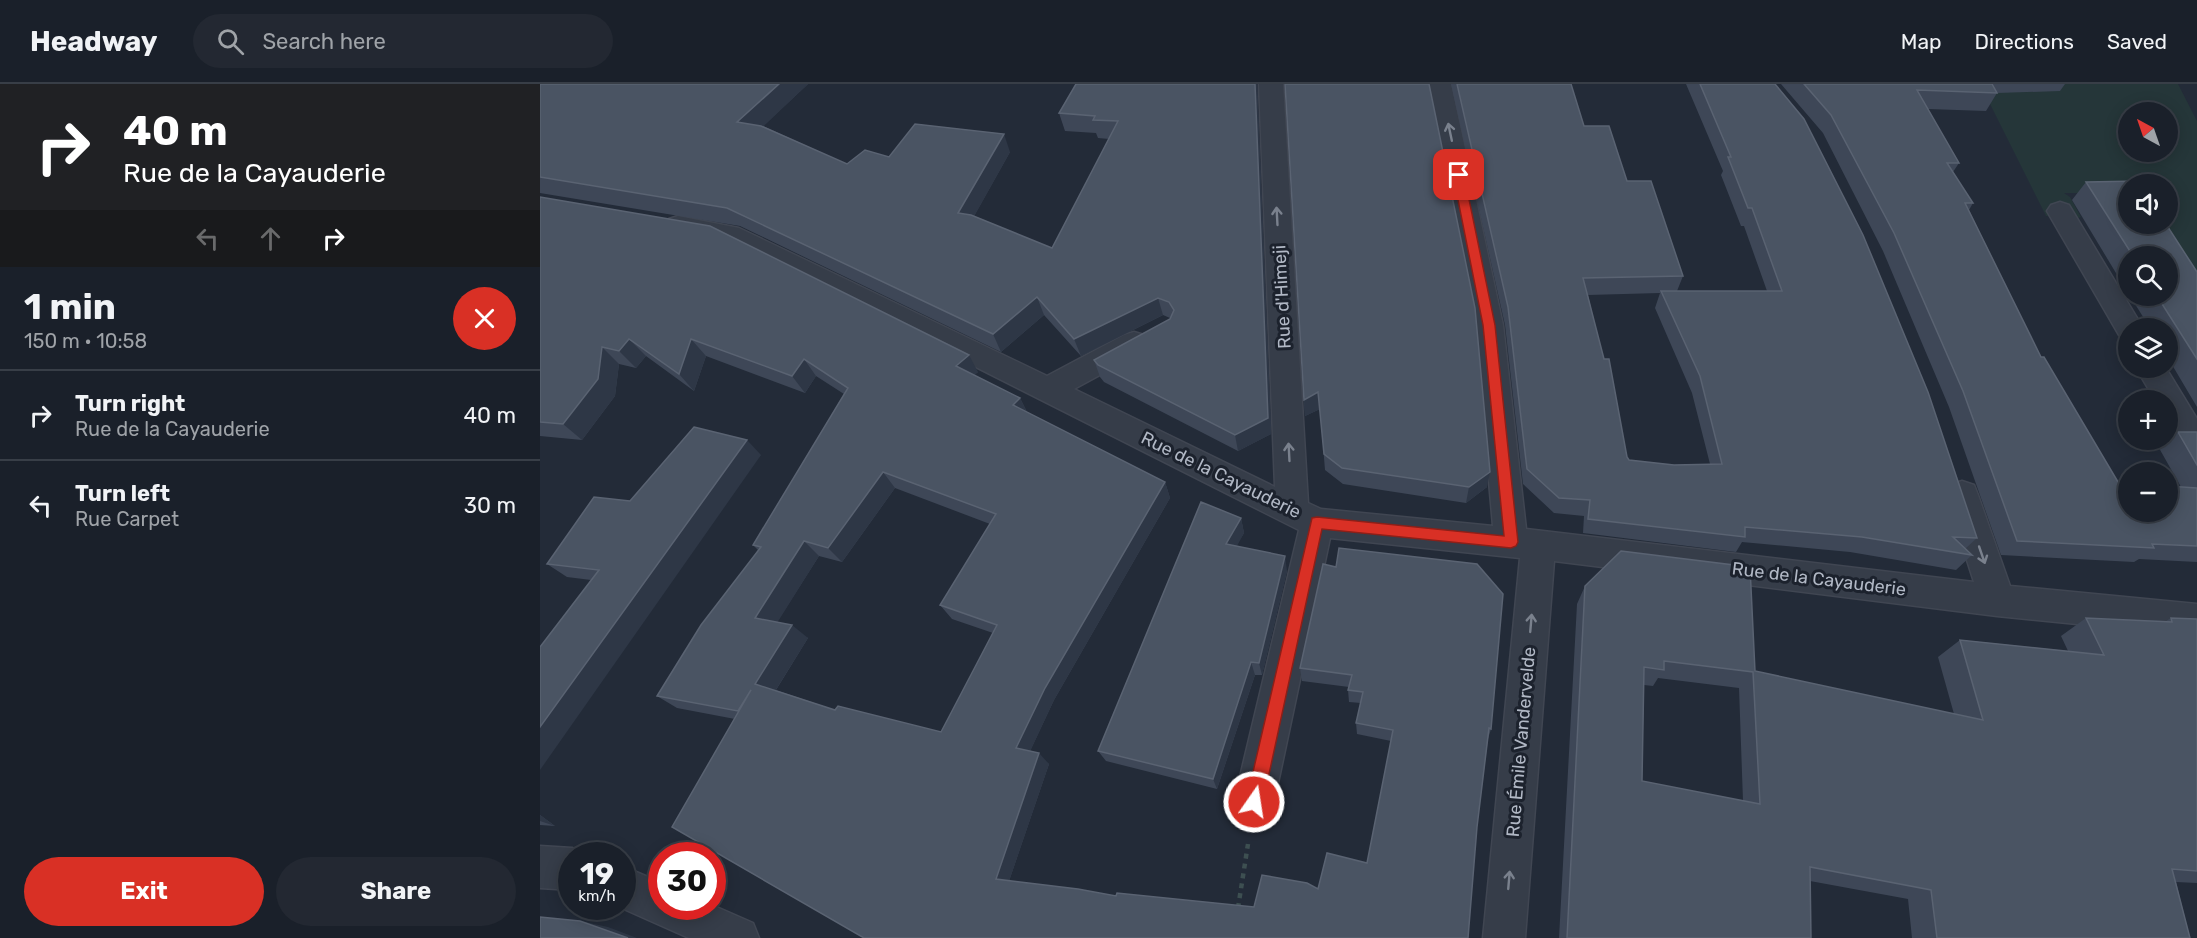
<!DOCTYPE html>
<meta charset="utf-8">
<style>
body{margin:0;font-family:Rubik,sans-serif;background:#232832;color:#f1f3f6;height:100vh;display:flex;flex-direction:column;font-size:22px;white-space:nowrap}
*{box-sizing:border-box;margin:0}
p{font-size:20px;color:#9fa3a8}
.icon{flex:none;width:33px;height:33px;fill:none;stroke:currentColor;stroke-width:2;stroke-linecap:round;stroke-linejoin:round}
.map{position:relative;flex:1;overflow:hidden}
.drawer{display:flex;flex-direction:column;background:#1a202a;width:540px}
.drawer>*{flex:none}
.top-card{background:#202124;color:#fff;overflow:hidden}
.needle{width:39px;rotate:320deg}
.fabs{position:absolute;left:1578px;top:18px;display:grid;gap:12px}
.fabs a{display:grid;place-items:center;width:60px;height:60px;border-radius:50%;background:#1a202a;box-shadow:0 3px 15px #0003,0 0 0 2px #383e47;font-size:30px}
.speed{position:absolute;left:18px;top:758px;display:flex;gap:12px;font-size:30px;font-weight:700;text-align:center}
.speed>*{display:grid;place-content:center;width:78px;height:78px;border-radius:50%;background:#1a202a;box-shadow:0 3px 15px #0003,0 0 0 2px #383e47;line-height:1}
.speed small{font-size:15px;font-weight:400}
.speed .limit{border:9px solid #d22;background:#fff;color:#111}
.pin{position:absolute;display:grid;place-items:center;width:51px;height:51px;color:#fff;margin:-26px;border-radius:12px;box-shadow:0 3px 9px #0006}
.me{position:absolute;width:66px;margin:-33px;rotate:13deg;stroke-linejoin:round;filter:drop-shadow(0 0 4px #0008)}
.turn{display:flex;align-items:center;gap:21px;height:126px;padding:0 24px;font-size:27px}
.turn .icon{width:78px;height:78px;stroke-width:2.5}
.turn b{display:block;font-size:42px;line-height:51px}
.lanes{display:flex;align-items:center;height:57px;padding:0 24px;background:#0003;justify-content:center;gap:30px;direction:ltr}
.lanes .off{opacity:.35}
.round{display:grid;place-items:center;flex:none;width:63px;height:63px;border-radius:32px;background:#232832}
.head{display:flex;align-items:center;justify-content:space-between;height:102px;padding:0 24px}
h1{font-size:36px;font-weight:700;line-height:45px}
.button{display:flex;gap:12px;margin-top:auto;padding:12px 24px}
.button a{flex:1;height:69px;border-radius:36px;background:#d93025;color:#fff;font-size:24px;font-weight:700;line-height:69px;text-align:center}
.button a+a{background:#232832;color:#f1f3f6}
ul{padding:0;list-style:none}
li{display:flex;align-items:center;gap:18px;height:90px;padding:0 24px;border-top:2px solid #383e47}
li div{flex:1}
li b{display:block;font-size:22px}
li em{font-style:normal}
header{display:flex;align-items:center;gap:36px;box-sizing:border-box;height:84px;padding:0 30px;background:#1a202a;border-bottom:2px solid #383e47}
header strong{font-size:28px}
nav{display:flex;gap:33px;margin-inline-start:auto;font-size:21px}
.search{width:420px;height:54px;background:#232832;display:flex;align-items:center;gap:15px;box-sizing:border-box;padding:0 21px;border-radius:33px;color:#9fa3a8;font-size:22px}
main{display:flex;flex:1;min-height:0}
.map>svg:first-child{display:block}
.green{fill:#253639;fill-rule:evenodd}
.lines{fill:none;stroke-linecap:round;stroke-linejoin:round}
.minor-casing{stroke:#404652;stroke-width:3}
.path{stroke:#3d4f51;stroke-width:4.5;stroke-dasharray:5 5;stroke-linecap:butt}
.minor{fill:#363d49;fill-rule:evenodd}
.wall{fill:#3e4757;fill-rule:evenodd}
.shaded-wall{fill:#2e3746}
.building{fill:#4a5463;stroke:#5a6372;stroke-width:1.5;fill-rule:evenodd}
.oneway{stroke:#7a818d}
.route{fill:#d93025;stroke:#8d1f18;stroke-width:1.5}
.labels{text-anchor:middle;dominant-baseline:central;stroke-width:6;stroke-linejoin:round;paint-order:stroke}
.street-label{font-size:18px;fill:#b1b8c5;stroke:#1c222d}
</style>
<header>
<strong>Headway</strong>
<div class="search"><svg class="icon" aria-label="search" viewBox="0 0 24 24"><circle cx="10" cy="10" r="6"/><path d="M15 15l6 6"/></svg>Search here</div>
<nav><a>Map</a><a>Directions</a><a>Saved</a></nav>
</header>
<main>
<section class="drawer">
<div class="top-card">
<div class="turn"><svg class="icon" aria-label="right" viewBox="0 0 24 24"><path d="M7 20v-9h11M14 6l5 5-5 5"/></svg><div><b>40 m</b>Rue de la Cayauderie</div></div>
<div class="lanes"><svg class="icon off" aria-label="left" viewBox="0 0 24 24"><path d="M17 20v-9H6M10 6l-5 5 5 5"/></svg><svg class="icon off" aria-label="ahead" viewBox="0 0 24 24"><path d="M12 20V5M6 11l6-6 6 6"/></svg><svg class="icon" aria-label="right" viewBox="0 0 24 24"><path d="M7 20v-9h11M14 6l5 5-5 5"/></svg></div>
</div>
<div class="head"><div><h1>1 min</h1><p>150 m · 10:58</p></div><a class="round" style="background:#d93025;color:#fff"><svg class="icon" aria-label="close" viewBox="0 0 24 24"><path d="M6 6l12 12M18 6L6 18"/></svg></a></div>
<ul>
<li><svg class="icon" aria-label="right" viewBox="0 0 24 24"><path d="M7 20v-9h11M14 6l5 5-5 5"/></svg><div><b>Turn right</b><p>Rue de la Cayauderie</p></div><em>40 m</em></li>
<li><svg class="icon" aria-label="left" viewBox="0 0 24 24"><path d="M17 20v-9H6M10 6l-5 5 5 5"/></svg><div><b>Turn left</b><p>Rue Carpet</p></div><em>30 m</em></li>
</ul>
<div class="button"><a>Exit</a><a>Share</a></div>
</section>
<div class="map">
<svg width="1657" height="854" viewBox="0 0 1657 854">
<rect width="100%" height="100%" fill="#232b38"/>
<path class="green" d="M 1473,0 L 1638,0 L 1657,37 L 1657,220 L 1628,172 L 1596,140 L 1628,140 L 1628,100 L 1588,100 L 1566,109 L 1524,109 L 1530,113 L 1541,133 L 1535,135 L 1506,132 L 1442,4 ZM 1588,28 L 1628,28 L 1628,68 L 1588,68 Z"/>
<g class="lines">
<g class="minor-casing">
<g id="minor">
<polygon points="719,0 743,0 768,419 781,425 953,442 935,241 887,0 911,0 963,241 986,445 1434,498 1406,411 1410,401 1422,397 1434,401 1438,411 1470,502 1657,520 1657,552 1457,532 1014,477 985,854 943,854 980,474 790,454 734,718 728,732 714,738 700,732 694,718 759,446 263,196 184,158 129,147 125,141 129,135 138,132 199,144 507,292 584,251 594,248 604,251 609,259 604,267 534,305 735,403"/>
<polygon points="1520,118 1529,121 1603,244 1588,244 1588,254 1579,251 1507,127 1511,121"/>
<polygon points="1596,284 1626,284 1657,335 1657,375 1646,371 1628,339 1628,316 1615,316"/>
<polygon points="0,762 32,764 47,770 32,771 32,806 0,804"/>
<polygon points="82,782 122,799 122,822 172,821 213,839 219,854 149,854 77,822 82,822"/>
</g>
</g>
<polyline class="path" points="698,824 708,760"/>
<use href="#minor" class="minor"/>
</g>
<g class="wall">
<polygon points="0,0 268,0 223,42 307,80 349,73 470,68 434,132 512,164 569,55 558,54 556,49 525,47 519,29 536,0 717,0 731,350 698,367 564,298 560,293 554,276 630,235 630,234 623,231 541,272 504,231 461,268 200,142 0,109"/>
<path d="M 911,0 L 1031,0 L 1044,42 L 1087,97 L 1143,192 L 1137,207 L 1227,207 L 1204,142 L 1201,142 L 1181,91 L 1183,87 L 1146,0 L 1235,0 L 1437,454 L 1425,465 L 1432,471 L 1416,486 L 1310,468 L 1202,458 L 1196,468 L 1043,449 L 1044,432 L 1014,429 L 983,400 L 965,241 ZM 1120,209 L 1115,224 L 1152,309 L 1170,380 L 1134,381 L 1089,376 L 1087,373 L 1048,211 Z"/>
<polygon points="1241,0 1525,0 1520,7 1457,9 1446,27 1388,25 1419,79 1413,88 1433,119 1429,126 1501,273 1578,398 1641,403 1619,364 1638,348 1657,348 1657,478 1599,475 1594,478 1461,471 1409,323 1343,167 1283,49"/>
<polygon points="1546,98 1657,188 1657,323 1628,274 1628,244 1610,244 1590,212 1628,212 1628,172 1588,172 1588,209 1532,116"/>
<path d="M 0,113 L 438,288 L 434,291 L 480,314 L 487,328 L 625,398 L 630,414 L 514,616 L 490,667 L 509,680 L 469,797 L 576,812 L 714,823 L 778,805 L 827,779 L 851,657 L 817,650 L 816,639 L 821,619 L 809,618 L 808,606 L 809,603 L 762,597 L 760,584 L 783,480 L 951,645 L 948,655 L 937,743 L 928,854 L 324,854 L 195,635 L 137,624 L 117,612 L 218,466 L 213,461 L 304,310 L 276,292 L 265,309 L 166,272 L 154,307 L 106,272 L 96,284 L 79,280 L 75,312 L 42,356 L 0,352 ZM 355,404 L 450,440 L 400,521 L 412,535 L 453,549 L 401,648 L 295,626 L 236,606 L 268,554 L 237,538 L 279,472 L 302,478 Z"/>
<polygon points="764,316 947,403 926,419 803,400 785,386 780,325 765,332"/>
<polygon points="221,371 51,496 27,493 7,480 90,417"/>
<polygon points="701,434 704,449 696,462 747,487 722,591 715,591 677,705 566,677 558,667"/>
<path d="M 1045,502 L 1215,587 L 1414,630 L 1398,573 L 1420,556 L 1528,567 L 1521,552 L 1546,534 L 1626,537 L 1631,534 L 1657,535 L 1657,799 L 1636,798 L 1650,854 L 1372,854 L 1368,815 L 1270,797 L 1271,854 L 1019,854 L 1037,520 ZM 1118,594 L 1199,604 L 1203,717 L 1102,697 L 1104,601 L 1113,602 Z"/>
<polygon points="0,731 15,742 0,741"/>
</g>
<g class="shaded-wall">
<polygon points="239,0 268,0 209,56 197,38"/>
<polygon points="715,0 717,0 731,350 698,367 695,351"/>
<polygon points="464,50 470,68 426,147 418,129"/>
<polygon points="497,213 504,231 461,268 453,250"/>
<polygon points="618,214 623,231 541,272 534,255"/>
<polygon points="89,255 106,272 96,284 79,267"/>
<polygon points="151,255 166,272 154,307 139,290"/>
<polygon points="62,263 79,280 75,312 42,356 23,340"/>
<polygon points="429,271 438,288 426,299 416,282"/>
<polygon points="264,275 276,292 265,309 252,292"/>
<polygon points="778,308 780,325 765,332 764,316"/>
<polygon points="480,314 488,330 473,321"/>
<polygon points="207,356 221,371 0,686 0,643"/>
<polygon points="343,388 355,404 302,478 288,464"/>
<polygon points="950,388 947,403 926,419 929,403"/>
<polygon points="625,398 630,414 514,616 487,674 476,664 505,604"/>
<polygon points="701,434 704,449 690,475 686,460"/>
<polygon points="264,457 279,472 232,547 215,534"/>
<polygon points="745,472 747,487 722,591 719,579"/>
<polygon points="252,541 268,554 232,612 215,600"/>
<polygon points="711,578 715,591 677,705 673,695"/>
<polygon points="499,669 509,680 467,803 456,795"/>
<polygon points="0,731 15,742 0,737"/>
<polygon points="40,837 68,843 97,854 88,854"/>
</g>
<g class="building">
<polygon points="0,0 239,0 197,38 221,42 307,80 325,66 349,73 375,40 464,50 418,129 431,131 512,164 578,37 553,36 555,32 519,29 536,0 715,0 728,334 695,351 558,281 554,276 630,235 634,226 629,218 618,214 534,255 497,213 453,250 187,124 0,93"/>
<polygon points="745,0 889,0 935,224 950,388 929,403 802,384 784,370 778,308 764,316"/>
<polygon points="917,0 1031,0 1044,42 1069,42 1087,97 1111,97 1143,192 1043,194 1064,275 1069,275 1087,373 1089,376 1134,381 1182,380 1160,292 1121,207 1242,207 1212,124 1208,124 1188,73 1191,73 1160,0 1235,0 1264,35 1323,151 1388,308 1437,454 1413,453 1432,471 1322,453 1205,443 1205,453 1048,435 1050,416 1019,414 987,385 968,223"/>
<polygon points="1264,0 1452,0 1457,9 1377,6 1419,79 1407,79 1433,119 1425,119 1501,273 1504,273 1578,398 1588,399 1588,428 1628,428 1628,402 1657,404 1657,462 1612,460 1614,464 1477,457 1423,307 1354,149 1291,31"/>
<polygon points="1600,97 1602,100 1588,100 1588,140 1626,140 1657,188 1657,275 1617,212 1628,212 1628,172 1593,172 1546,98"/>
<path d="M 0,113 L 170,142 L 429,271 L 416,282 L 480,314 L 473,321 L 625,398 L 505,604 L 476,664 L 499,669 L 456,795 L 538,805 L 576,812 L 577,809 L 714,823 L 722,791 L 767,799 L 778,805 L 787,769 L 827,779 L 853,646 L 816,639 L 823,608 L 808,606 L 812,591 L 760,584 L 783,480 L 796,483 L 799,464 L 937,480 L 963,510 L 951,645 L 949,644 L 937,743 L 928,854 L 324,854 L 132,743 L 211,606 L 198,627 L 117,612 L 161,541 L 221,463 L 213,461 L 308,304 L 264,275 L 252,292 L 151,255 L 139,290 L 89,255 L 79,267 L 62,263 L 58,295 L 23,340 L 0,338 ZM 343,388 L 456,430 L 400,521 L 457,541 L 401,648 L 298,622 L 295,626 L 215,600 L 252,541 L 215,534 L 264,457 L 288,464 Z"/>
<polygon points="154,343 207,356 0,643 0,563 59,486 7,480 54,413 90,417"/>
<polygon points="1638,348 1657,348 1657,381"/>
<polygon points="661,418 701,434 686,460 745,472 719,579 711,578 673,695 558,667"/>
<path d="M 1081,467 L 1210,483 L 1215,587 L 1443,636 L 1420,556 L 1564,571 L 1546,534 L 1632,538 L 1631,534 L 1657,535 L 1657,787 L 1632,785 L 1650,854 L 1397,854 L 1391,806 L 1270,783 L 1271,854 L 1027,854 L 1045,502 ZM 1124,577 L 1213,588 L 1220,720 L 1102,697 L 1104,583 L 1124,586 Z"/>
<polygon points="0,833 40,837 88,854 0,854"/>
</g>
<defs><path id="oneway-shaft" d="M-6 0H5M1.5-3L5.5 0L1.5 3" fill="none" stroke-width="1.6" stroke-linecap="round" stroke-linejoin="round" transform="scale(1.5)"/></defs>
<g class="oneway">
<use href="#oneway-shaft" transform="translate(910 48) rotate(-102)"/>
<use href="#oneway-shaft" transform="translate(737 132) rotate(-93)"/>
<use href="#oneway-shaft" transform="translate(749 368) rotate(-93)"/>
<use href="#oneway-shaft" transform="translate(1442 471) rotate(71)"/>
<use href="#oneway-shaft" transform="translate(991 539) rotate(-85)"/>
<use href="#oneway-shaft" transform="translate(969 796) rotate(-85)"/>
</g>
<polygon class="route" points="919,88 924,91 955,241 978,458 976,462 971,464 782,445 723,718 720,724 714,726 709,724 706,718 772,434 777,433 964,452 943,241 913,91"/>
<g class="labels">
<g class="street-label">
<text transform="translate(742 213) rotate(-93)">Rue d'Himeji</text>
<text transform="translate(681 391) rotate(26)">Rue de la Cayauderie</text>
<text transform="translate(1279 495) rotate(7)">Rue de la Cayauderie</text>
<text transform="translate(981 658) rotate(-85)">Rue Émile Vandervelde</text>
</g>
</g>
</svg>
<div class="fabs">
<a><svg class="needle" viewBox="-14 -14 28 28"><path d="M0-13l5 13h-10z" fill="#e53935"/><path d="M0 13l5-13h-10z" fill="#9fa3a8"/></svg></a>
<a><svg class="icon" aria-label="sound" viewBox="0 0 24 24"><path d="M4 9h4l5-4v14l-5-4H4zM17 9q2 3 0 6"/></svg></a>
<a><svg class="icon" aria-label="search" viewBox="0 0 24 24"><circle cx="10" cy="10" r="6"/><path d="M15 15l6 6"/></svg></a>
<a><svg class="icon" aria-label="layers" viewBox="0 0 24 24"><path d="M12 4l9 5-9 5-9-5zM3 14l9 5 9-5"/></svg></a>
<a>+</a>
<a>−</a>
</div>
<div class="speed"><div>19<small>km/h</small></div><div class="limit">30</div></div>
<div class="pin" style="left:919px;top:91px;background:#d93025"><svg class="icon" aria-label="arrive" viewBox="0 0 24 24"><path d="M6 21V4h12l-3 4 3 4H6"/></svg></div>
<svg class="me" style="left:714px;top:718px" viewBox="-20 -20 40 40"><circle r="17" fill="#d93025" stroke="#fff" stroke-width="3"/><path d="M0-11L8 9 0 5-8 9z" fill="#fff"/></svg>
</div>
</main>
